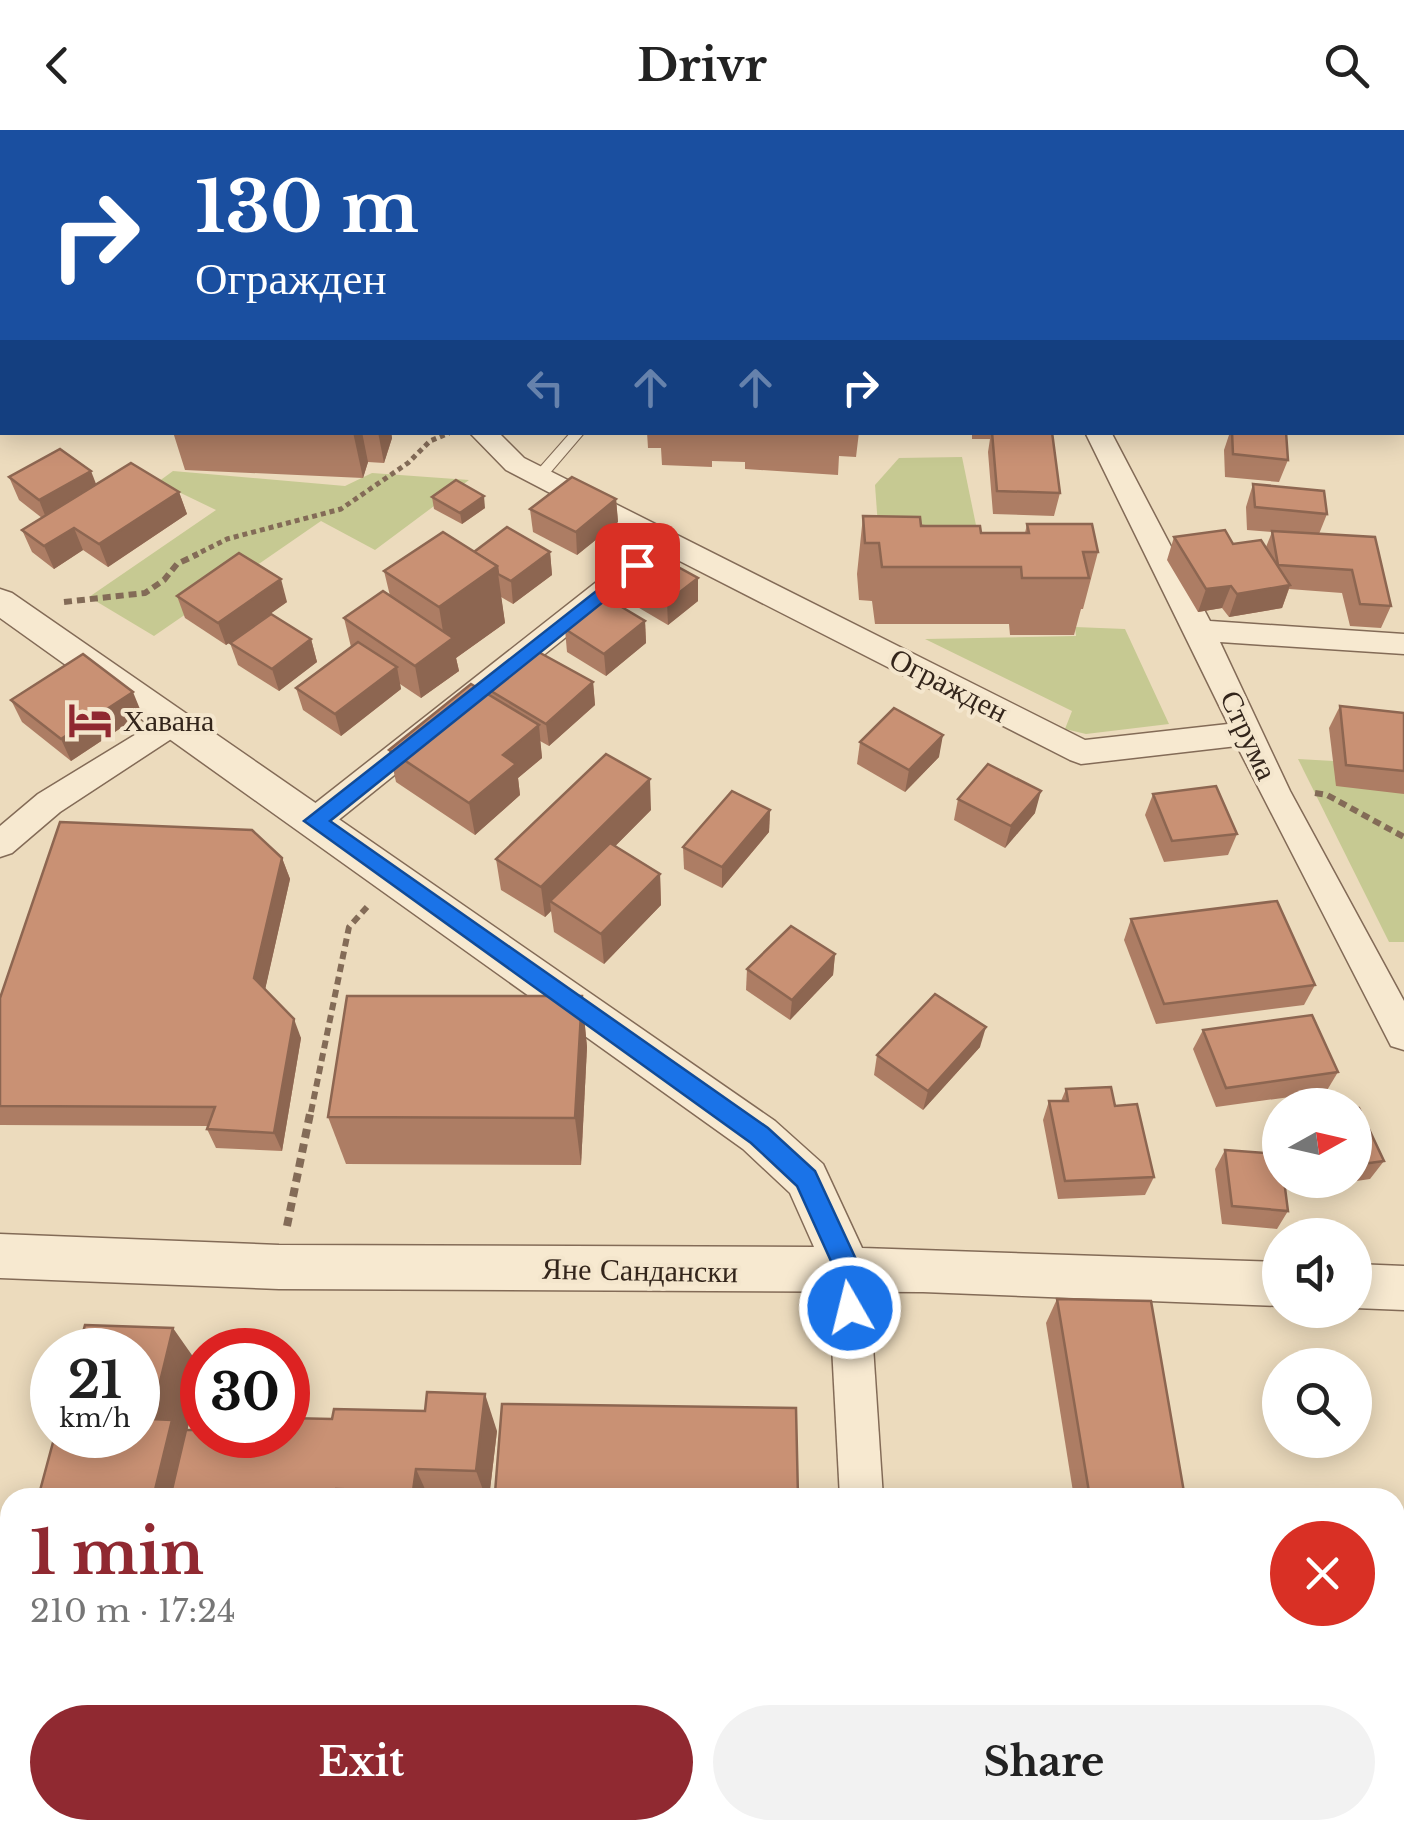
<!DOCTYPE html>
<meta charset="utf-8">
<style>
body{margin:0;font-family:"Libre Baskerville",serif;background:#f2f2f2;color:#222;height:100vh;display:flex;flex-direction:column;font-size:38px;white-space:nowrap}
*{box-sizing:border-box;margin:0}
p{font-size:32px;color:#767676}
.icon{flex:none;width:55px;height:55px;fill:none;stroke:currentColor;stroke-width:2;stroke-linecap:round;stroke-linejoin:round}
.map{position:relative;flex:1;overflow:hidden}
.details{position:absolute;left:0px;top:1358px;width:1405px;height:352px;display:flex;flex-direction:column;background:#fff;border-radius:30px 30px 0 0;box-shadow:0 5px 25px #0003}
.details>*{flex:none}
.guide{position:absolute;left:0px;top:0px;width:1405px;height:305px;box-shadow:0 5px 25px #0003;background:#1a4fa0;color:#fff;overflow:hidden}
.needle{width:65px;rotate:82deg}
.controls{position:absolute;left:1262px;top:958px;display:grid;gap:20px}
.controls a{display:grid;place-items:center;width:110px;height:110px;border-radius:50%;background:#fff;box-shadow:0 5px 25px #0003;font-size:50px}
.speed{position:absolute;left:30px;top:1198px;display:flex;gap:20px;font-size:50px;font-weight:700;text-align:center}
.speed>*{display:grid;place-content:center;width:130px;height:130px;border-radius:50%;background:#fff;box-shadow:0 5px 25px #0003;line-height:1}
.speed small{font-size:25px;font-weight:400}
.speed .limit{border:15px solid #d22;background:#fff;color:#111}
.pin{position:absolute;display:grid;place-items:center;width:85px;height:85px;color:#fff;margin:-42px;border-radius:20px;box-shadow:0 5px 15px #0006}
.me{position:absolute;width:110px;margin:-55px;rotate:352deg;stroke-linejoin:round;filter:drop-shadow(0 0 8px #0008)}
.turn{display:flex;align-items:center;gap:35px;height:210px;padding:0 30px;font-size:45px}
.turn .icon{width:130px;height:130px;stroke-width:2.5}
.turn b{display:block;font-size:70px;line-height:85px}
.lanes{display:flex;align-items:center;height:95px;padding:0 30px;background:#0003;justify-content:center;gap:50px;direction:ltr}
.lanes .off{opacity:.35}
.round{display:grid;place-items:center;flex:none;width:105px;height:105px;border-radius:52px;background:#f2f2f2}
.headline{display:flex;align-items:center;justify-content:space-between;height:170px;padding:0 30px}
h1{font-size:60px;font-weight:700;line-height:75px;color:#902931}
.button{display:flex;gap:20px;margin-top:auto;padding:20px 30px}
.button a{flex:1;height:115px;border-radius:60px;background:#902931;color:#fff;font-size:40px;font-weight:700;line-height:115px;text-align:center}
.button a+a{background:#f2f2f2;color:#222}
header{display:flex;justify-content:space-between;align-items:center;height:130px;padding:0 30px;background:#fff;font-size:45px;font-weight:700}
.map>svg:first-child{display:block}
.farmland{fill:#e1d4ab}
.green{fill:#c6c992}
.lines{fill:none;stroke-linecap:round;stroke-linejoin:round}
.service-casing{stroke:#836b57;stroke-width:2}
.minor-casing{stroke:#836b57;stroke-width:3}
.tertiary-casing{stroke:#836b57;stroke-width:3}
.path-far2{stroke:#836b57;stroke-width:5;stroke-dasharray:5 4;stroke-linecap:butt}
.path-far1{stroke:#836b57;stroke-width:6;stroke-dasharray:8 5;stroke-linecap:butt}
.path{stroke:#836b57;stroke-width:8;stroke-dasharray:9 6;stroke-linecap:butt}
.service{fill:#f7e9d0;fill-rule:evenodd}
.minor{fill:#f7e9d0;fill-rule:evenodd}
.tertiary{fill:#f7e9d0;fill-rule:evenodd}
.wall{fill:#ad7d64}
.shaded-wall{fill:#8d6651}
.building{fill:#c99174;stroke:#8d6651;stroke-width:2.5}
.route{fill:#1a73e8;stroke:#114b97;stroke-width:2.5}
.labels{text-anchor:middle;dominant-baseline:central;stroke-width:8;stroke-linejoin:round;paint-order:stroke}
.street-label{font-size:30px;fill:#33251b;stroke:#f4e6cd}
.poi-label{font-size:30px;fill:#33251b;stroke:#f4e6cd;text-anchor:start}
</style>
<header><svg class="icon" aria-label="back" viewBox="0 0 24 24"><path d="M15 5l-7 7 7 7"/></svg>Drivr<svg class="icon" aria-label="search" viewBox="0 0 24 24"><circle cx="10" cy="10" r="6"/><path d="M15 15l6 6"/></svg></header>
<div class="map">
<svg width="1404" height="1708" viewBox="0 0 1404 1708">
<rect width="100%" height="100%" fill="#ecdbbd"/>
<polygon class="farmland" points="627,0 1344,0 1345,2 627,2"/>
<g class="green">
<polygon points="962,327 977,400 878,396 875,355 899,328"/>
<polygon points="173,341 345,356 372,343 469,350 375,420 321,391 154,506 89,467 216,380 158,352"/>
<polygon points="1075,497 1125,499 1169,594 1086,604 1065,599 1072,581 925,509 1076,506"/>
<polygon points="1298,629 1404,635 1404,812 1389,812"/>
</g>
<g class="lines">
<g class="service-casing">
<polygon id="service" points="571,302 585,302 544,350 534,350 534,344"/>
</g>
<g class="minor-casing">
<g id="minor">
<polygon points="223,0 292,0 294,2 225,2"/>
<rect x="0" y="42" width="2" height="14"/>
<rect x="1402" y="125" width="2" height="14"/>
<polygon points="0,245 2,246 2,262 0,261"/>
<polygon points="469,302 498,302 524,328 1085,610 1228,594 1085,302 1111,302 1210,491 1404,504 1404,524 1220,512 1290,661 1404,871 1404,920 1391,916 1237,616 1081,634 1070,630 668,425 326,700 315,703 304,700 299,691 304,682 646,413 506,340"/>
<polygon points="174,581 185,584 189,592 185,600 60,682 12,723 0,727 0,696 38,664"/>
<polygon points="848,1122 862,1127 868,1140 883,1368 840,1368 828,1140 834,1127"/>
<rect x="0" y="1525" width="10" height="46"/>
<polygon points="966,1700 1022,1700 1025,1708 969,1708"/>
</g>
</g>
<g class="tertiary-casing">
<g id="tertiary">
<polygon points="0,459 12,463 775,991 823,1034 862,1118 1280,1132 1280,1176 923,1162 279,1159 0,1148 0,1104 279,1115 814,1117 790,1063 743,1019 0,488"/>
<polygon points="1355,1134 1404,1136 1404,1180 1355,1178"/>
</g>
</g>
<polyline class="path-far2" points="193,426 227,409 341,379 408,333 430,311 449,303"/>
<g class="path-far1">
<polyline points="64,472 145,463 164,450 177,434 198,424"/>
<polyline points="1315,663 1327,665 1404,707"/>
<polyline points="311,982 349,797 367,777"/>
</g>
<polyline class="path" points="287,1096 311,979"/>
<use href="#service" class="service"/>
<use href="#minor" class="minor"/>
<use href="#tertiary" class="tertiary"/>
</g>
<g class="wall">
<rect x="0" y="54" width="2" height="103"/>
<polygon points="173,302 391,302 392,308 384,333 368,332 363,348 185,340"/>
<polygon points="647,302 859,302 856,327 839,326 838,345 745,339 745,332 712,331 712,337 662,335 661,318 648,318"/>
<polygon points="972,302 1052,302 1060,363 1054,386 993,384 988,322 990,309 972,309"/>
<polygon points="1230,302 1286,302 1288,330 1279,352 1225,347 1224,320"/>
<polygon points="9,347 179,362 187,384 108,437 83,420 54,439 32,422 22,400 42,388 19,370"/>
<polygon points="1253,354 1327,384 1319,404 1391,476 1381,498 1350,496 1342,463 1289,459 1282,478 1229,487 1222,478 1198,482 1167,430 1174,407 1266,417 1272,402 1247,400 1246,377"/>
<polygon points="432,367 485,378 462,394 434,379"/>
<polygon points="616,369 618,392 577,425 533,402 530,379"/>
<polygon points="863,386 981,403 1025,403 1027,394 1098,422 1083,479 1081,479 1074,505 1010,505 1009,494 875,494 872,471 859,470 857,444"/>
<polygon points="474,422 550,422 552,445 513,474 501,467 505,493 456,528 459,541 421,568 400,554 401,559 341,606 303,580 296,558 351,517 344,488 390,466 384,441"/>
<polygon points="628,450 698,471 668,495 629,472"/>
<polygon points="177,466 287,472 226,515 185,488"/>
<polygon points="645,491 646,513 606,546 567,522 565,499"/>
<polygon points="311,509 317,532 279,561 238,535 230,513"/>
<polygon points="593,552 595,575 549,616 540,611 542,628 518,648 520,665 475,705 396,652 389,620 487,564 486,558"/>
<polygon points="11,570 142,584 71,631 22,592"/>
<polygon points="1340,576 1404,583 1404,664 1336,656 1329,598"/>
<polygon points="860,612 939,627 905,662 857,634"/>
<polygon points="1153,664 1237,704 1228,725 1164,732 1145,685"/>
<polygon points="958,669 1035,683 1005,718 954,690"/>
<polygon points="651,680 615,716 660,744 661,775 604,834 554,802 551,781 545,787 501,760 496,729"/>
<polygon points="770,680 769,702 722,758 684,739 683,717"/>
<polygon points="282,728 290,749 265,859 301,908 282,1021 216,1018 207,999 208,996 0,995 0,868"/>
<polygon points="1131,789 1315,855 1304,875 1156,894 1124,810"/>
<polygon points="835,824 833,845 790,890 746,860 747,839"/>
<polygon points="582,866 587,917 581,1035 346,1034 328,987"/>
<polygon points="1203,900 1338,942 1326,962 1216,977 1193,919"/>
<polygon points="980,917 923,980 874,945 877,925"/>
<polygon points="1066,959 1115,976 1154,1047 1145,1065 1058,1069 1043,990 1049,971 1061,971"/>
<polygon points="1355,978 1384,1031 1370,1049 1290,1061 1286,1050 1355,1050"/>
<polygon points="1279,989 1280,1050 1288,1081 1277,1099 1222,1094 1215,1039 1225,1020 1274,1024 1268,1008"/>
<polygon points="1057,1169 1185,1368 1074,1368 1046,1193"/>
<polygon points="201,1238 187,1300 202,1305 497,1301 489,1368 38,1368"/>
<polygon points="495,1363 797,1368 497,1368"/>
</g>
<g class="shaded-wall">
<polygon points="2,79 2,139 0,133 0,83"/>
<polygon points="353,302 362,302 368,332 363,348"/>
<polygon points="378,302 391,302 392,308 384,333"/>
<polygon points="91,341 100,364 48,393 39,370"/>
<polygon points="179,362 187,384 108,437 99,414"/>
<polygon points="484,366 485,378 462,394 460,383"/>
<polygon points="616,369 618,392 577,425 576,402"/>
<polygon points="74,398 83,420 54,439 44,416"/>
<polygon points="550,422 552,445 513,474 511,451"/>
<polygon points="497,436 505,493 456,528 459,541 421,568 415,536 445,514 439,477"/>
<polygon points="698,448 698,471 668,495 667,472"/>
<polygon points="281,449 287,472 226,515 218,493"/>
<polygon points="1290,455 1282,478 1229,487 1237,464"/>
<polygon points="1231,456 1222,478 1198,482 1206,459"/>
<polygon points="645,491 646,513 606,546 604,524"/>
<polygon points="311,509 317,532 279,561 272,539"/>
<polygon points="397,537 401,559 341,606 335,584"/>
<polygon points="593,552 595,575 549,616 546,594"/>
<polygon points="133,562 142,584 71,631 61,609"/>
<polygon points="539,595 542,628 518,648 520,665 475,705 469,673 503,625"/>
<polygon points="943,605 939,627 905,662 909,640"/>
<polygon points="650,649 651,680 557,775 550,771 551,781 545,787 541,757"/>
<polygon points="1041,661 1035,683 1005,718 1011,696"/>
<polygon points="770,680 769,702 722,758 722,737"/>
<polygon points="282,728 290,749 263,869 254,848"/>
<polygon points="660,744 661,775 604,834 601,804"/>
<polygon points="835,824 833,845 790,890 792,870"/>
<polygon points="582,866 587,917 581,1035 575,988"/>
<polygon points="294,889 301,908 282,1021 274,1003"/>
<polygon points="986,897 980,917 923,980 928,961"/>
<polygon points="173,1198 201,1238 186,1307 191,1368 153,1368 151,1289"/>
<polygon points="485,1264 497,1301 489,1368 486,1368 476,1341"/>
<polygon points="416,1339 429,1368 416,1368 413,1361"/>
</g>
<g class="building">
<polygon points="0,54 2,54 2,79 0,83"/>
<polygon points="992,302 1052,302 1060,363 997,361"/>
<polygon points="1232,302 1286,302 1288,330 1233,324"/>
<polygon points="60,319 91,341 39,370 9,347"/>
<polygon points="131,333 179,362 99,414 74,398 44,416 22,400"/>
<polygon points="572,347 616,369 576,402 530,379"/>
<polygon points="456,350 484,366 460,383 432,367"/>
<polygon points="1253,354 1324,361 1327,384 1255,377"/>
<polygon points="863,386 920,387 921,396 980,396 981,403 1029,403 1027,394 1092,394 1098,422 1083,422 1089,448 1022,448 1021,437 882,437 879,413 865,413"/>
<polygon points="507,397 550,422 511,451 498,444 497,436 474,422"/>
<polygon points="1225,400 1233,414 1261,410 1290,455 1237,464 1231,456 1206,459 1174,407"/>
<polygon points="1272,401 1375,407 1391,476 1360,474 1352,440 1278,435"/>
<polygon points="443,402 497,436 439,477 384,441"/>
<polygon points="239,423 281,449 218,493 177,466"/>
<polygon points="658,426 698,448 667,472 628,450"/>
<polygon points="383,461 453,508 415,536 344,488"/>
<polygon points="605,467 645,491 604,524 565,499"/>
<polygon points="271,484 311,509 272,539 230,513"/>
<polygon points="358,512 397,537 335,584 296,558"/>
<polygon points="533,519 593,552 546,594 486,558"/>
<polygon points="83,524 133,562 61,609 11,570"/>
<polygon points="471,554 539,595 503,625 516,634 469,673 389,620"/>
<polygon points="1340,576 1404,583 1404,641 1346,635"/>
<polygon points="894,578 943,605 909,640 860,612"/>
<polygon points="606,624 650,649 541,757 496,729"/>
<polygon points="988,634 1041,661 1011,696 958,669"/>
<polygon points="1216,656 1237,704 1172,711 1153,664"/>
<polygon points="732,661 770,680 722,737 683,717"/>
<polygon points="60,692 252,700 282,728 254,848 294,889 274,1003 207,999 215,977 0,976 0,868"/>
<polygon points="610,713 660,744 601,804 550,771"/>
<polygon points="1277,771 1315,855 1164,874 1131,789"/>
<polygon points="791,796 835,824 792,870 747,839"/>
<polygon points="935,864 986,897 928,961 877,925"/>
<polygon points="347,866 582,866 575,988 328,987"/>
<polygon points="1312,885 1338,942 1226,958 1203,900"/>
<polygon points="1111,957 1115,976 1137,974 1154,1047 1065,1051 1049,971 1068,971 1066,959"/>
<polygon points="1355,978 1359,978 1384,1031 1355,1035"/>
<polygon points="1225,1020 1280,1024 1280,1050 1284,1050 1288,1081 1232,1076"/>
<polygon points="1057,1169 1151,1171 1185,1368 1090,1368"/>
<polygon points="85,1195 173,1198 151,1289 172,1290 153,1368 38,1368 55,1305 138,1305 138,1220 78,1220"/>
<polygon points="427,1262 485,1264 476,1341 416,1339 413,1361 336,1359 334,1368 170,1368 186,1300 202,1300 202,1305 288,1305 288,1288 332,1289 334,1279 425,1281"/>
<polygon points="502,1274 796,1278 798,1367 495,1363"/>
<polygon points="891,1700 904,1700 916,1708 887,1708"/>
</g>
<polygon class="route" points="637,429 646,435 643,440 330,691 768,998 815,1041 861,1140 863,1178 859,1187 850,1190 841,1187 835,1140 797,1056 751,1013 304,691"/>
<defs>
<g id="hotel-bare" transform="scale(3.45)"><path d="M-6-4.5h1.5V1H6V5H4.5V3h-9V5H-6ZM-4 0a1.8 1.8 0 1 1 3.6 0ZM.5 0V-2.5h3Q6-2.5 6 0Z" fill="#902931" stroke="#f4e6cd" stroke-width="2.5" paint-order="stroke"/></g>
</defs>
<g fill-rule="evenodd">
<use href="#hotel-bare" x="90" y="590"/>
</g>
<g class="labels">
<g class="street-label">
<text transform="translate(949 555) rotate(27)">Огражден</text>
<text transform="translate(1249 605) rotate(65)">Струма</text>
<text transform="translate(640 1140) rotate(1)">Яне Сандански</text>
</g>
<g class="poi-label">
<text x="123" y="590">Хавана</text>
</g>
</g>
</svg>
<div class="controls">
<a><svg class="needle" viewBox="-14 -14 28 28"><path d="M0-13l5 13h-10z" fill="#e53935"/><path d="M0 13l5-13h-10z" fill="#767676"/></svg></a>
<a><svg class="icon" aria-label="sound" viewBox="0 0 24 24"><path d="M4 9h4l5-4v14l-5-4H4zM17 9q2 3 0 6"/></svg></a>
<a><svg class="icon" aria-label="search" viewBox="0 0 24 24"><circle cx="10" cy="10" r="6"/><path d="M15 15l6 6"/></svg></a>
</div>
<div class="speed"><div>21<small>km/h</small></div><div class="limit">30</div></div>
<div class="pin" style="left:637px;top:435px;background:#d93025"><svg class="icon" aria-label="arrive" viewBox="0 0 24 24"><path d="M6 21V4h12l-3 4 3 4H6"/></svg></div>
<svg class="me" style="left:850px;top:1178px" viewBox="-20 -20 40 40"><circle r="17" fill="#1a73e8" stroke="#fff" stroke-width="3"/><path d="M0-11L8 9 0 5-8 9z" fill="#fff"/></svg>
<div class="guide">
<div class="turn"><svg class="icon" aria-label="right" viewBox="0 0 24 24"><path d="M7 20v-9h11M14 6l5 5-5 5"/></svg><div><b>130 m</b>Огражден</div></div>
<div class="lanes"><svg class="icon off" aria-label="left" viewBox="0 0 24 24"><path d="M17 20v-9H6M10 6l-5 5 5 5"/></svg><svg class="icon off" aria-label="ahead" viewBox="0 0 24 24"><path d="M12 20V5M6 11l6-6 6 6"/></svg><svg class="icon off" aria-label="ahead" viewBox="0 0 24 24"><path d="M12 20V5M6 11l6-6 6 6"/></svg><svg class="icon" aria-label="right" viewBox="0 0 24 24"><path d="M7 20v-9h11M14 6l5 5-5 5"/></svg></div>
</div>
<section class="details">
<div class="headline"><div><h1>1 min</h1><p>210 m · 17:24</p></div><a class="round" style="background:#d93025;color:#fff"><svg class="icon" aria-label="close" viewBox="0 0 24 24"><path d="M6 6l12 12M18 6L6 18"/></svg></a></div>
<div class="button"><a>Exit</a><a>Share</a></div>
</section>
</div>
